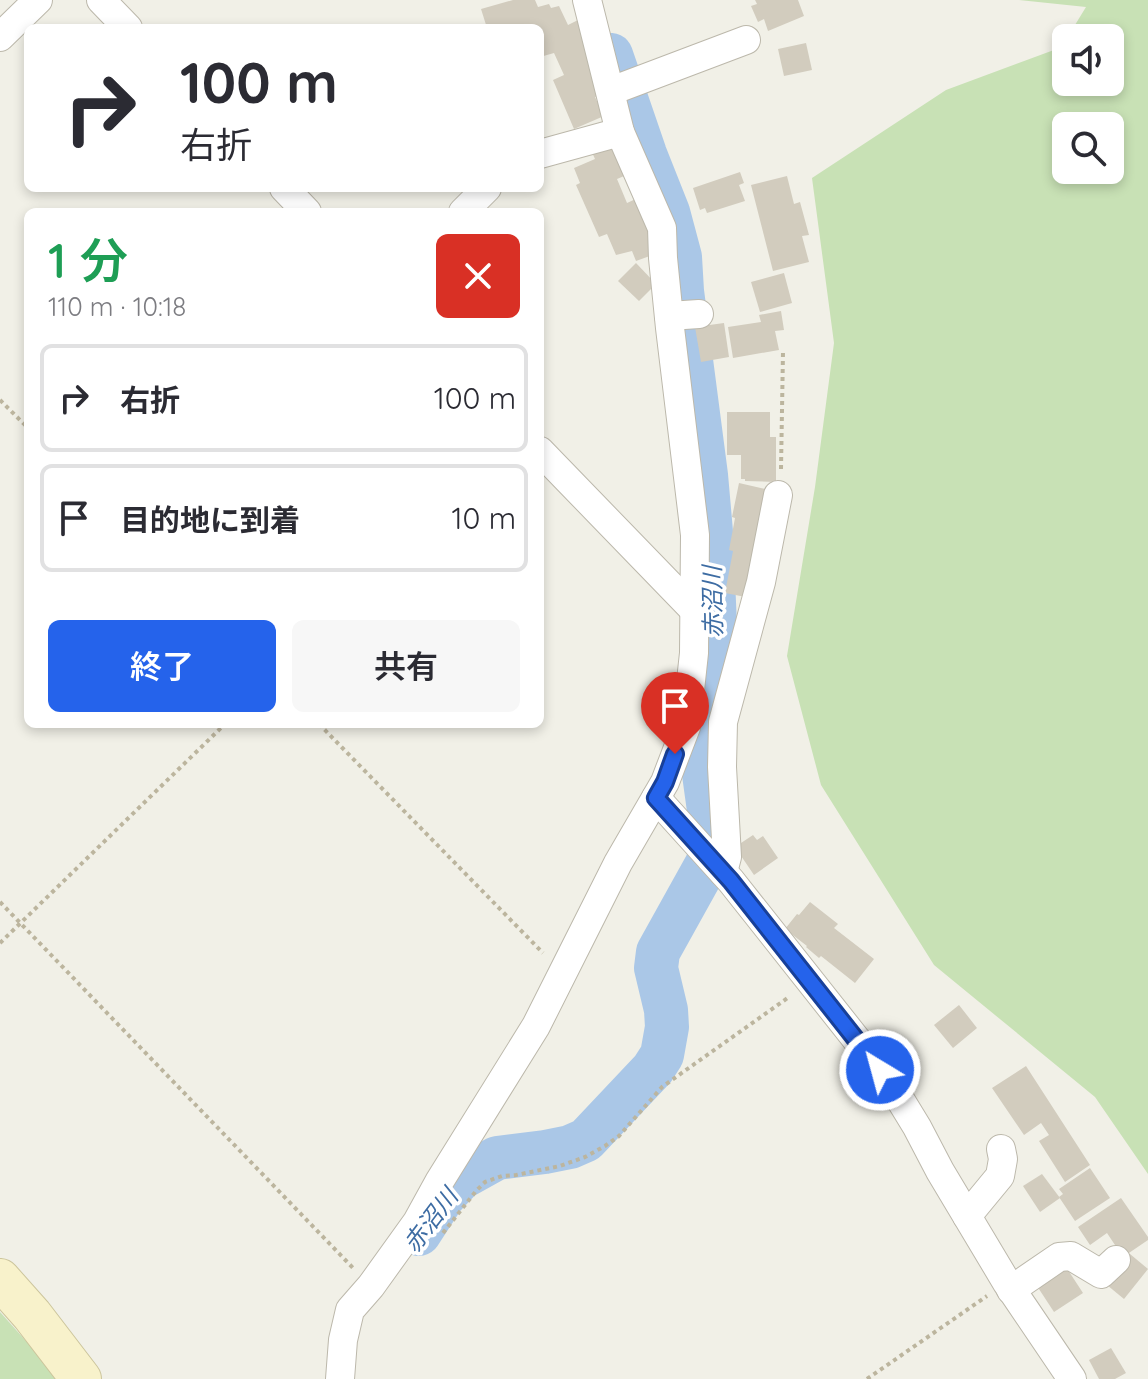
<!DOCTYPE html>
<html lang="ja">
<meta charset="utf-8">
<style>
body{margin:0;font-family:Quicksand,"Noto Sans JP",sans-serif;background:#f7f7f7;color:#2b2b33;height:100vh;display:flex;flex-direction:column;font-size:30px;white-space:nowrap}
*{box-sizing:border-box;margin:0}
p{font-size:26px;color:#7c7c81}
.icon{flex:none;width:44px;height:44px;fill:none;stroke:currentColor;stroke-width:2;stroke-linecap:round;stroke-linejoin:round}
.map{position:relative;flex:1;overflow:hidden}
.drawer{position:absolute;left:24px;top:208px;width:520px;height:520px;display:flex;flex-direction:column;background:#fff;border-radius:12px;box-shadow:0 4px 12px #0003}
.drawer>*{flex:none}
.top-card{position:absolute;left:24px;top:24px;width:520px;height:168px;border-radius:12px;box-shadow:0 4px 12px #0003;background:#fff;color:#2b2b33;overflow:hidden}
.fabs{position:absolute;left:1052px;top:24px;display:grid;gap:16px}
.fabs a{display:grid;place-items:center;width:72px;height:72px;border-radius:12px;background:#fff;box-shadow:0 4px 12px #0003;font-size:40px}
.pin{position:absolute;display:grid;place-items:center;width:68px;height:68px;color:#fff;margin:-82px -34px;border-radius:50% 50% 50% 0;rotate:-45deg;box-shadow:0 0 8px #0007}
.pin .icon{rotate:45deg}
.me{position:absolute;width:88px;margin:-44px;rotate:323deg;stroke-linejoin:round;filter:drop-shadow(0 0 6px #0008)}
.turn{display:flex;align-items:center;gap:28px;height:168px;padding:0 24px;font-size:36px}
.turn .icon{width:104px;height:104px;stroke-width:2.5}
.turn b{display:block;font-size:56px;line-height:68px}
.round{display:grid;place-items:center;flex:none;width:84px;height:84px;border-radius:12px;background:#f7f7f7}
.head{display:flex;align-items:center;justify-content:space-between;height:136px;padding:0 24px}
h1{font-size:48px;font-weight:600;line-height:60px;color:#1e9e55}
.action{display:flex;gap:16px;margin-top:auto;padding:16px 24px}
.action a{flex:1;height:92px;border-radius:12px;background:#2563eb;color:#fff;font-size:32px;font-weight:600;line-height:92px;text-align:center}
.action a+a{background:#f7f7f7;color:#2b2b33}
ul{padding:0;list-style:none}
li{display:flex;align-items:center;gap:24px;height:108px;margin:0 16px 12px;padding:0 8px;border:4px solid #e1e1e2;border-radius:12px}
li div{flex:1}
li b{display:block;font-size:30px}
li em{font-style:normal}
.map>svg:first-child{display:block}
.green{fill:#c8e1b5;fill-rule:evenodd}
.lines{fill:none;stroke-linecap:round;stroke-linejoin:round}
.river{stroke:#aac7e7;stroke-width:44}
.building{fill:#d2ccbe}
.street-casing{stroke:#bcb8ab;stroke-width:30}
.secondary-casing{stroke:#ccc59c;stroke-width:42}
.path{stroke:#bcb59e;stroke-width:4;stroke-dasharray:4 4;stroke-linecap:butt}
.street{stroke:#fff;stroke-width:28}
.secondary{stroke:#f8f2cb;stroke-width:40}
.route-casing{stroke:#184099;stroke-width:20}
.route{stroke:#2563eb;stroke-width:14}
.labels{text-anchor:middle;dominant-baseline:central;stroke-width:7;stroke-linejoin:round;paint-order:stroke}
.water-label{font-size:24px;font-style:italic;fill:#3d6ca3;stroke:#fff}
</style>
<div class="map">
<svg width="1148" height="1379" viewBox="0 0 1148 1379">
<rect width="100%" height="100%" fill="#f1f0e7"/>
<g class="green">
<path d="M 1019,0 L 1148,0 L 1148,1174 L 1095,1097 L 934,965 L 821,785 L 787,656 L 815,487 L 834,343 L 812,178 L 946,90 L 1062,47 L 1066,40 L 1066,82 L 1110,82 L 1110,38 L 1067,38 L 1086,7 ZM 1066,126 L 1110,126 L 1110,170 L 1066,170 Z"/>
<polygon points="0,1312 60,1379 0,1379"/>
</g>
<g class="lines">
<polyline class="river" points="419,1234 443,1197 461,1178 497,1158 545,1152 570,1147 586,1140 653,1069 662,1055 667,1027 666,1010 656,968 658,952 708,862 712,832 704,774 710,671 715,626 711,532 706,475 682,291 680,257 668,212 645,154 611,55"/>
</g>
<g class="building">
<polygon points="513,0 535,0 538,7 549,4 551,8 559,6 568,25 582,18 601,95 595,97 604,116 574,129 553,80 564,75 554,53 540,57 540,28 506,28 506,26 487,28 481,9"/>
<polygon points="755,0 798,0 804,16 768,31 764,19 758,22 751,6 757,4"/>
<polygon points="806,43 812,70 784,76 778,49"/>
<polygon points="615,141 629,174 617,179 627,203 640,197 658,253 636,261 632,251 616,255 607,234 599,237 576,185 580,183 574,168 595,159 590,148"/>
<polygon points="740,172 744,183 739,185 745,201 707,213 705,208 700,210 693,188"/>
<polygon points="787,176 794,204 800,202 809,235 802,236 809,262 773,271 751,185"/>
<polygon points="636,263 656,284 639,301 618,281"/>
<polygon points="784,273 792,303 760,312 751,282"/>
<polygon points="781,311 784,330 775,331 779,350 733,358 728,327 761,322 759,315"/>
<polygon points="724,323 729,357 701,362 695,327"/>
<polygon points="727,412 770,412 770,437 776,437 776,482 745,481 745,479 741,479 741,455 727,455"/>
<polygon points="739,483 774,491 751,598 725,593 733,551 729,550 735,518 732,517"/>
<polygon points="753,835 757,840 763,836 778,858 754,875 735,847"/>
<polygon points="810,902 838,924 834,928 874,959 855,983 821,956 819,958 806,947 807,946 785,929 797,914 799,915"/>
<polygon points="959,1005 977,1028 953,1048 934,1025"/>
<polygon points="1026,1066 1090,1165 1065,1182 1039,1141 1049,1135 1041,1123 1024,1135 992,1088"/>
<polygon points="1090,1168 1110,1198 1075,1221 1059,1197 1063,1194 1059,1189"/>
<polygon points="1042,1174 1060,1198 1040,1212 1023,1186"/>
<polygon points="1121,1198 1148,1237 1148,1240 1123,1257 1107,1233 1090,1245 1078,1227"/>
<polygon points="1130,1254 1148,1269 1124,1299 1107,1285"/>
<polygon points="1066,1267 1083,1293 1054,1312 1037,1286"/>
<polygon points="1111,1348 1126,1373 1115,1379 1099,1379 1089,1360"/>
</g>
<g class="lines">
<g class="street-casing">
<g id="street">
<polyline points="101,0 128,28"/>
<polyline points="0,37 38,0"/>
<polyline points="611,91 746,40"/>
<polyline points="540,154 620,132"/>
<polyline points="284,188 307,212"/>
<polyline points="463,212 487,188"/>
<polyline points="669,316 699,314"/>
<polyline points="540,451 694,610"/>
<polyline points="656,798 731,881 864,1049 895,1091 917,1127 940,1171 1007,1283 1072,1379"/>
<polyline points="723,872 727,857 722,767 723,722 761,582 778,495"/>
<polyline points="967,1216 1000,1176 1003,1159 1001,1149"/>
<polyline points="1011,1290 1059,1257 1071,1256 1101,1274 1116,1260"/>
<polyline points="340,1379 343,1340 350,1310 371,1286 417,1222 439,1182 536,1026 618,863 665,782 686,727 694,653 695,535 670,328 663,258 662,228 620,132 587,0"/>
</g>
</g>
<g class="secondary-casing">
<polyline id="secondary" points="0,1279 32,1315 81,1379"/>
</g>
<g class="path">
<polyline points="0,400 28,428"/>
<polyline points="781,469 783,352"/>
<polyline points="319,724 543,953"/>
<polyline points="0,902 354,1269"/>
<polyline points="0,943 225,724"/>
<polyline points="443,1233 476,1191 485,1182 502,1176 516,1175 560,1166 585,1157 605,1146 619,1136 662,1087 789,997"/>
<polyline points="867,1379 987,1296"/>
</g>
<use href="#street" class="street"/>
<use href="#secondary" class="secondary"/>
</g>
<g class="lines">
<g class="route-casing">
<polyline id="route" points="675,754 665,782 656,798 731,881 880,1070"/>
</g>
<use href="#route" class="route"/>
</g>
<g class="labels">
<g class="water-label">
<text transform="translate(712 602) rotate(-91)">赤沼川</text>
<text transform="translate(430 1220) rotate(-53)">赤沼川</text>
</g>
</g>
</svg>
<div class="fabs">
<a><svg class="icon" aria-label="sound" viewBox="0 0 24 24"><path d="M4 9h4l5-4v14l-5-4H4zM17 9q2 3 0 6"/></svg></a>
<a><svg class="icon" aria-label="search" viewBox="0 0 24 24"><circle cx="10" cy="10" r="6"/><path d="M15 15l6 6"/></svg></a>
</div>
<div class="pin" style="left:675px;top:754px;background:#d93025"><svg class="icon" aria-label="arrive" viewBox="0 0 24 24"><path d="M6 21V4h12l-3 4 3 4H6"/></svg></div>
<svg class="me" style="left:880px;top:1070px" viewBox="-20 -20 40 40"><circle r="17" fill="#2563eb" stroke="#fff" stroke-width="3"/><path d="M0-11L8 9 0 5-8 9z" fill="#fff"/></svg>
<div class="top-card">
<div class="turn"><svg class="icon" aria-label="right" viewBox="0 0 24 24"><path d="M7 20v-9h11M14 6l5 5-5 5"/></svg><div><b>100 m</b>右折</div></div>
</div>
<section class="drawer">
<div class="head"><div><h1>1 分</h1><p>110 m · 10:18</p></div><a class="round" style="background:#d93025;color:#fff"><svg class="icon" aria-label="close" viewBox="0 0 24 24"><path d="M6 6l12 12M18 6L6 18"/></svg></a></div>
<ul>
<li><svg class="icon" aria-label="right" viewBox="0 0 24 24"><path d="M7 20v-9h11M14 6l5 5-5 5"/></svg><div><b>右折</b></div><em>100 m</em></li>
<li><svg class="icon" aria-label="arrive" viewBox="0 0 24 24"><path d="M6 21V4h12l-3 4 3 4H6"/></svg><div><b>目的地に到着</b></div><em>10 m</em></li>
</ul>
<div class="action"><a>終了</a><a>共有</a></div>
</section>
</div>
